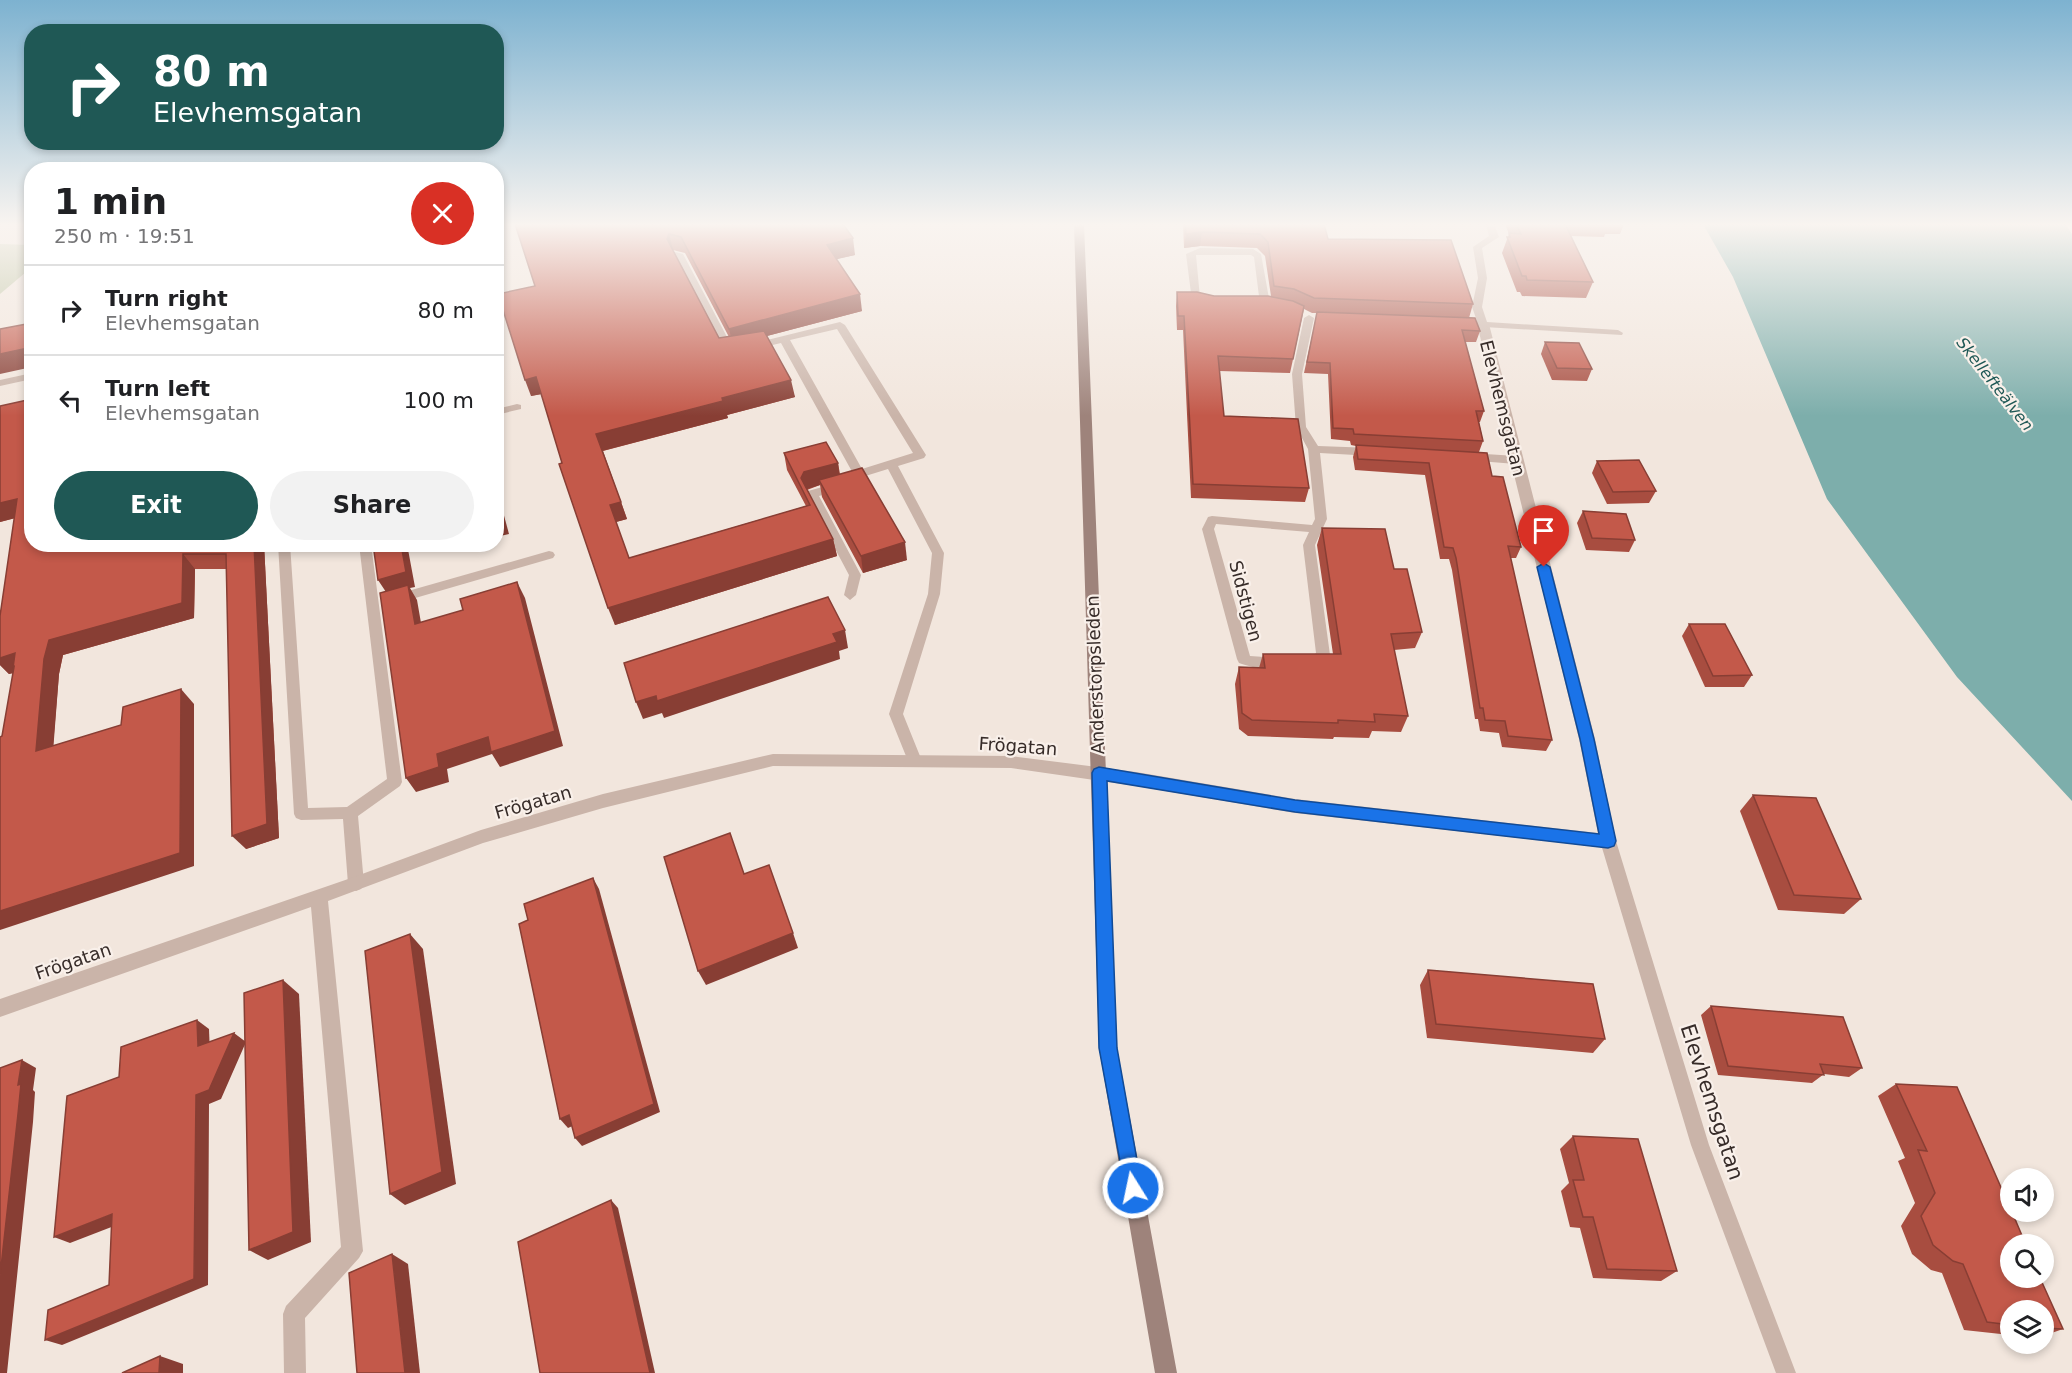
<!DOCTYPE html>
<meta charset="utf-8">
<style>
body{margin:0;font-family:"DejaVu Sans",sans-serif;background:#f2f2f2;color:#202124;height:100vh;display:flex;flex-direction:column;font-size:22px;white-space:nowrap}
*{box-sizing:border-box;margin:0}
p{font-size:20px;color:#757577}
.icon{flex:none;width:33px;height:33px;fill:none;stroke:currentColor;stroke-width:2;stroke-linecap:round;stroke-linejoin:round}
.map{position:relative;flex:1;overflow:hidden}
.panel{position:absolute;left:24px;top:162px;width:480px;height:390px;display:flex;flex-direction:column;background:#fff;border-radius:24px;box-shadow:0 3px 9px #0003}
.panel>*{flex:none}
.banner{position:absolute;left:24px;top:24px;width:480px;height:126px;border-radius:24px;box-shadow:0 3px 9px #0003;background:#1f5855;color:#fff;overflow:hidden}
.fabs{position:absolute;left:2000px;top:1168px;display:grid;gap:12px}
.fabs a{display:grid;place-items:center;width:54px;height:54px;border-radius:50%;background:#fff;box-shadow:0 3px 9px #0003;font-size:30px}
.pin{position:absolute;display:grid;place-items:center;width:51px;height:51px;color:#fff;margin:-62px -26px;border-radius:50% 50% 50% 0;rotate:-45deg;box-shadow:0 0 6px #0007}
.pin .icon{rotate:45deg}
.me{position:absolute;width:66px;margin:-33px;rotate:350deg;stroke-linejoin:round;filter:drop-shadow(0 0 4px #0008)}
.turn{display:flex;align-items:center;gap:21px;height:126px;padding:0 30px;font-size:27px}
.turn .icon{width:78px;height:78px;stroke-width:2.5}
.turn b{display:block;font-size:42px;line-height:51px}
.round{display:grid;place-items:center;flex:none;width:63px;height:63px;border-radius:32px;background:#f2f2f2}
.overview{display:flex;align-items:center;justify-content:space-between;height:102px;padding:0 30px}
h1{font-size:36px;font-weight:600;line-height:45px}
.cta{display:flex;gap:12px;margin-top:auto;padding:12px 30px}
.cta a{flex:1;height:69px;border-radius:36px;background:#1f5855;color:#fff;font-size:24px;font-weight:600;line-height:69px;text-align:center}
.cta a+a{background:#f2f2f2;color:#202124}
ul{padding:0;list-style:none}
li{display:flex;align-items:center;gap:18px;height:90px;padding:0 30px;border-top:2px solid #e0e0e0}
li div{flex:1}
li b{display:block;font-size:22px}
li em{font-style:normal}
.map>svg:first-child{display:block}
.green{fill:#b9c19d}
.water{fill:#7daeab}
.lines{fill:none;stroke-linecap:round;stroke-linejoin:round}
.lane{fill:#cab4a9;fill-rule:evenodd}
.street{fill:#cab4a9;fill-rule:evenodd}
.secondary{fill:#9e837b;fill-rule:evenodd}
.wall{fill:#a84d40;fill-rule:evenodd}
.shaded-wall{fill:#883e34}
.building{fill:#c3594a;stroke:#883e34;stroke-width:1.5}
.route{fill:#1a73e8;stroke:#114b97;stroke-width:1.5}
.labels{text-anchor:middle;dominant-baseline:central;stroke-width:4.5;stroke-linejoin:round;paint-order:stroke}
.far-water-label{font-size:16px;font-style:italic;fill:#1f5855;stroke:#f9f0ea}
.street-label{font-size:18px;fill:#372c29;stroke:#f9f0ea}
.near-street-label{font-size:21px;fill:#372c29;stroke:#f9f0ea}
</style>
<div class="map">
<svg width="2072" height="1373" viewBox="0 0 2072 1373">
<rect width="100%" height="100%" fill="#f2e6dd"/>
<polygon class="green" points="0,244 31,245 32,267 0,294"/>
<polygon class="water" points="1703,224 2065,224 2072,234 2072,801 1957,677 1827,499 1733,277"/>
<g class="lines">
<g class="lane">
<polygon points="1486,224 1494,224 1499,237 1482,248 1487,278 1482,307 1487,322 1618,330 1623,333 1622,335 1467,326 1467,322 1477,321 1472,307 1478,278 1473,247 1489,236"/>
<polygon points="1200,248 1253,249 1261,254 1270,304 1268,306 1260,304 1254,257 1251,255 1196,255 1200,298 1210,304 1205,307 1192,301 1186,254"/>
<polygon points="675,252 683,254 735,352 734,354 726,354 725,352 673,254"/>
<path d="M 1309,315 L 1314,318 L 1302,374 L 1306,427 L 1318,446 L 1373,448 L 1379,452 L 1373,456 L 1320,453 L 1327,519 L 1315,545 L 1330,655 L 1328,658 L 1310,668 L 1303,663 L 1316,653 L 1303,545 L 1309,532 L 1216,524 L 1214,529 L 1250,656 L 1279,658 L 1286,663 C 1277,675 1251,667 1239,663 L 1237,659 L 1202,529 L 1208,517 L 1212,516 L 1312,525 L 1315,519 L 1308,449 L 1296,427 L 1292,374 L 1304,318 Z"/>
<path d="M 840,322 L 845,325 L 926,455 L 924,458 L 898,466 L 944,553 L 940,594 L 903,714 L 922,761 L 920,765 L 910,765 L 908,761 L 889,714 L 928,594 L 932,553 L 888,469 L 859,478 L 855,477 L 781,343 L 755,349 L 750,346 L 751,344 ZM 837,329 L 913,453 L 862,469 L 790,340 Z"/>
<polygon points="32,373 32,379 0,386 0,380"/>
<polygon points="517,404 521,405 521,409 496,415 496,409"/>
<polygon points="1470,453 1516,456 1522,460 1516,464 1466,460 1466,454"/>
<polygon points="837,483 841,484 843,487 841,490 819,496 861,575 856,595 850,600 844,595 849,575 806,494 808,491"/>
<polygon points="278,544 290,544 308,808 347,807 387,779 359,544 371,544 402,782 400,786 358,816 364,884 361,889 356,891 351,889 348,884 343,819 301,820 296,818 294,814"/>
<polygon points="549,551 553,552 555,555 553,558 398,603 392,598 394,595"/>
<polygon points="1608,835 1613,836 1616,841 1709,1145 1796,1373 1776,1373 1691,1145 1600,841 1603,836"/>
</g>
<polygon class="street" points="1483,321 1489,324 1595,739 1616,841 1614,846 1608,848 1295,813 1136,786 1011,768 773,766 603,808 483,843 328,901 363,1251 359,1258 305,1318 306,1373 284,1373 283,1314 286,1306 341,1247 311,907 0,1017 0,999 354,877 481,830 603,794 773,754 1011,756 1136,772 1295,799 1598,833 1579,739 1477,324"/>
<polygon class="secondary" points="1074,224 1084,224 1117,1048 1177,1373 1155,1373 1099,1048"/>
</g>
<g class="wall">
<path d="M 515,224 L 843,224 L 855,255 L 836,259 L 862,311 L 767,336 L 795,397 L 727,415 L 728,418 L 603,451 L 627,519 L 616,522 L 629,558 L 806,506 L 787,470 L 784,453 L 838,463 L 840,474 L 907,560 L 863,573 L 822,497 L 820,485 L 807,490 L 833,539 L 837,556 L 615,625 L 541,394 L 531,396 L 535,286 ZM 673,250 L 685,253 L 729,337 L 719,338 Z"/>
<polygon points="1183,224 1324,224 1328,239 1473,304 1469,318 1480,331 1476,342 1465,342 1484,411 1480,422 1479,422 1483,441 1479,452 1492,476 1521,547 1516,558 1510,558 1552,740 1546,751 1502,747 1499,733 1480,731 1478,719 1475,719 1452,570 1449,559 1440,559 1425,475 1355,470 1353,457 1356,446 1351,445 1350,441 1331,439 1328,374 1304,373 1317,313 1312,313 1304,309 1290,373 1219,371 1224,416 1309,488 1305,502 1191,498 1183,330 1177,330 1176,306 1177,292 1214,296 1271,296 1265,256 1257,248 1200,246 1184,248"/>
<polygon points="1505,224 1624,224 1620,234 1605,234 1604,237 1571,236 1593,282 1586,298 1522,296 1520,292 1517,292 1502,253 1509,234"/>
<polygon points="1545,342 1592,369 1587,381 1552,380 1541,354"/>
<polygon points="0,406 264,544 279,838 246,849 226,569 195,569 194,618 63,655 59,674 53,746 194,704 194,866 2,736 13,673 9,674 0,665 0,616 15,518 0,522"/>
<polygon points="1597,461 1656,491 1649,503 1607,504 1592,473"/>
<polygon points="1583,511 1635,540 1629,552 1586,550 1577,523"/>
<polygon points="1322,528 1394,569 1422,632 1415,648 1394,650 1408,716 1401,732 1372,731 1369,738 1334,737 1333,739 1248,736 1239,729 1235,684 1239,667 1259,668 1263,654 1333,654 1317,545"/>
<polygon points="1689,624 1752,675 1744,687 1705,687 1682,636"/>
<polygon points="1753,795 1861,899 1844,914 1778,910 1740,811"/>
<polygon points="1428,970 1605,1039 1593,1053 1427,1038 1420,985"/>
<polygon points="1711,1006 1862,1068 1849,1077 1824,1074 1812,1083 1718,1075 1701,1015"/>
<polygon points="1896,1084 2063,1329 2043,1336 2043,1311 2010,1311 2010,1335 1964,1330 1942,1273 1931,1270 1912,1254 1901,1226 1915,1203 1898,1161 1905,1158 1878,1096"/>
<polygon points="1573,1136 1677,1271 1661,1281 1593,1278 1580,1228 1570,1227 1561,1191 1569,1183 1560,1149"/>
</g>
<g class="shaded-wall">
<polygon points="1202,232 1200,246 1184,248 1186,234"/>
<polygon points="669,234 673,250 671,255 667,239"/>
<polygon points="853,238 855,255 829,261 827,245"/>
<polygon points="860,294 862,311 733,345 729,329"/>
<polygon points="32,328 32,367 0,374 0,354"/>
<polygon points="536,377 542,394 531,396 525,380"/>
<polygon points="791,380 795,397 727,415 728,418 602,451 596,434 722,398"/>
<polygon points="838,463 840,480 819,480 820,485 807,489 805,494 801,478 804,472"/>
<polygon points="496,486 509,534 496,537"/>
<polygon points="17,499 31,514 0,522 0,503"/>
<polygon points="621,502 627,519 616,522 610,505"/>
<polygon points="833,539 837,556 615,625 608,608"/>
<polygon points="905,542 907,560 863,573 861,556"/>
<polygon points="254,544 264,544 279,838 246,849 232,836"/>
<polygon points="401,544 407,544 415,587 410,588 417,600 424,640 388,595 378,580"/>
<polygon points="453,544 471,544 455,549"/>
<polygon points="183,554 195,569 194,618 63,655 59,674 52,765 36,751 44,659 49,640"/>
<polygon points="517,582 525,598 563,746 500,767 492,754 447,769 449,782 416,792 406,778 437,754"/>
<polygon points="845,630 848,648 839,651 840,659 664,718 662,713 643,719 636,702"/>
<polygon points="15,653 17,672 9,674 0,665 0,658"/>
<polygon points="181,689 194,704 194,866 0,930 0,911"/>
<polygon points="593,878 599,889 660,1112 582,1146 575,1138"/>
<polygon points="793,933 798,948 706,985 698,971"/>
<polygon points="410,934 423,949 456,1184 405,1205 390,1194"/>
<polygon points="283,980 299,994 311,1242 268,1260 249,1250"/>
<polygon points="197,1020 209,1029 210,1055 198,1046"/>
<polygon points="234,1033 246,1042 221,1099 209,1104 208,1285 62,1345 45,1340 194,1279 196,1095"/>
<polygon points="22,1060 36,1068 33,1090 35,1092 33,1122 7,1373 0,1373 0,1276 18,1085"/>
<polygon points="569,1115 577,1124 568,1128 560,1119"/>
<polygon points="611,1200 618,1208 655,1373 650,1373"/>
<polygon points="112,1214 127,1221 70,1243 54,1237"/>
<polygon points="392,1254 408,1264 420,1373 405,1373"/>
<polygon points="160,1356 183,1364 183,1373 159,1373"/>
</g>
<g class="building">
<polygon points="515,224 843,224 853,238 827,245 860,294 729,329 681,237 669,234 667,239 719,338 764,331 791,380 722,398 723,401 596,434 621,502 610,505 629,558 810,505 784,453 826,442 838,463 804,472 801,478 833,539 608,608 559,464 562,463 536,377 525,380 498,294 535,286"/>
<polygon points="1185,224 1324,224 1328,239 1451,240 1473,304 1314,298 1294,289 1274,286 1268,242 1260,234 1202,232 1186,234"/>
<polygon points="1516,224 1565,224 1593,282 1527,280 1526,276 1522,276 1507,237 1510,237 1509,233 1521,234"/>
<polygon points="1177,292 1197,292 1214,296 1268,296 1293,301 1304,306 1293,359 1218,356 1224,416 1298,419 1309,488 1193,484 1184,316 1178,316"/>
<polygon points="1317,312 1475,318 1480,331 1462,330 1484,411 1476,411 1483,441 1354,434 1353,429 1333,428 1330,363 1307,362"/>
<polygon points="32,323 32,328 28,348 0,354 0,329"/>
<polygon points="1545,342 1579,343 1592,369 1557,368"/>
<polygon points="32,399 32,544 254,544 267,824 232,836 226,554 183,554 182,603 49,640 44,659 36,751 121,725 123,707 181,689 180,853 0,911 0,737 2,736 14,667 13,668 15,653 0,658 0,616 17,499 0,503 0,406"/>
<polygon points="1356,445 1487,453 1492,476 1503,477 1521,547 1508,546 1552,740 1508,736 1505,721 1485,720 1483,708 1480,708 1456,558 1453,548 1444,547 1429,463 1358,459"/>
<polygon points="1639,460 1656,491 1613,492 1597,461"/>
<polygon points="862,468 905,542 861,556 819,480"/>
<polygon points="496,500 501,516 496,517"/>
<polygon points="1583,511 1626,514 1635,540 1592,538"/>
<polygon points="1322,528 1385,529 1394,569 1407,569 1422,632 1391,634 1408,716 1374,714 1375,722 1338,720 1338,723 1252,720 1242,713 1239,667 1265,668 1263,654 1341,654"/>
<polygon points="373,544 401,544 406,572 378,580"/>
<polygon points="517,582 555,731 491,752 488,737 437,754 439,767 406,778 380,593 408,585 415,624 463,610 460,599"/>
<polygon points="828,597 845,630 833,634 837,642 657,701 656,696 636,702 624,663"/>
<polygon points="1689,624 1725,624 1752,675 1713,676"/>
<polygon points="1753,795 1816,798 1861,899 1794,895"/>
<polygon points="730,833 744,874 769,865 793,933 698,971 664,857"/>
<polygon points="593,878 654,1104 575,1138 569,1115 560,1119 519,924 528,920 524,904"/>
<polygon points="410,934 442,1172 390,1194 365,951"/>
<polygon points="1428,970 1593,984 1605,1039 1436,1024"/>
<polygon points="283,980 293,1232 249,1250 244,993"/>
<polygon points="1711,1006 1843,1017 1862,1068 1820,1064 1824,1075 1728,1066"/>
<polygon points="197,1020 198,1046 234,1033 209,1090 196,1095 194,1279 45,1340 48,1310 109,1285 112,1214 54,1237 67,1096 119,1077 121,1047"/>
<polygon points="22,1060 18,1085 21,1084 18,1114 0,1276 0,1068"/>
<polygon points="1896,1084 1957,1087 2010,1208 2010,1212 2012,1212 2026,1245 2010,1245 2010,1278 2040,1278 2063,1329 2043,1328 2043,1311 2010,1311 2010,1325 1987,1322 1963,1264 1953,1261 1933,1245 1921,1216 1935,1193 1918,1150 1927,1151"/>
<polygon points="1573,1136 1638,1139 1677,1271 1607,1269 1593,1217 1583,1217 1573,1180 1584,1180"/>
<polygon points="611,1200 650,1373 540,1373 518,1242"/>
<polygon points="392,1254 405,1373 357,1373 349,1273"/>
<polygon points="160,1356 159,1373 122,1373"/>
</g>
<linearGradient id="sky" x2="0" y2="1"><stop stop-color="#7db2d0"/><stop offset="0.54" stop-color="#f9f4f0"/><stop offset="1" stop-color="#f9f4f0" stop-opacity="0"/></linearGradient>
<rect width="2072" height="416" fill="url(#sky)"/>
<polygon class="route" points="1544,563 1550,567 1594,739 1616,841 1614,846 1608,848 1295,812 1107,781 1117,1048 1142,1188 1140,1194 1133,1197 1126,1194 1099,1048 1092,773 1094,769 1099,767 1295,800 1599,834 1580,739 1537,567"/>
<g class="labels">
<g class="far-water-label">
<text transform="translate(1995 384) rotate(52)">Skellefteälven</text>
</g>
<g class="street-label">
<text transform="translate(1503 408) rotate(76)">Elevhemsgatan</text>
<text transform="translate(1246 601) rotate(75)">Sidstigen</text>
<text transform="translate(1095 675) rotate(-92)">Anderstorpsleden</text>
<text transform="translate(1018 746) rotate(4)">Frögatan</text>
<text transform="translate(533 802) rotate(-16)">Frögatan</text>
<text transform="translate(73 961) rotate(-19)">Frögatan</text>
</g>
<g class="near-street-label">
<text transform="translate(1712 1102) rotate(72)">Elevhemsgatan</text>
</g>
</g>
</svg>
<div class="fabs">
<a><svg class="icon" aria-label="sound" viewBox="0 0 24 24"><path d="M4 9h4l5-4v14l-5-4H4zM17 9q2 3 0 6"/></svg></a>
<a><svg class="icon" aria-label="search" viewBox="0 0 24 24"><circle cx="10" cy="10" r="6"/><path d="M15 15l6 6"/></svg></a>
<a><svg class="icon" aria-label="layers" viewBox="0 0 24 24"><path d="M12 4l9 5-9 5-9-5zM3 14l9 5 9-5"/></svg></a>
</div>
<div class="pin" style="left:1544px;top:567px;background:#d93025"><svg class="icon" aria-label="arrive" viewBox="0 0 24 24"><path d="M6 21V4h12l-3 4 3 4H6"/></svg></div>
<svg class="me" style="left:1133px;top:1188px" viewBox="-20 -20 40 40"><circle r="17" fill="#1a73e8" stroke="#fff" stroke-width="3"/><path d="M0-11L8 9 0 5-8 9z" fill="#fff"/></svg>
<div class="banner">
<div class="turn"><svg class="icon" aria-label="right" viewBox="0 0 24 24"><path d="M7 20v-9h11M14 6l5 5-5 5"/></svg><div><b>80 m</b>Elevhemsgatan</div></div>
</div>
<section class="panel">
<div class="overview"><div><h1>1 min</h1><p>250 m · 19:51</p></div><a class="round" style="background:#d93025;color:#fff"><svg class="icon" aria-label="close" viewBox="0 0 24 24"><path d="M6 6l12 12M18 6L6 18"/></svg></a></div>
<ul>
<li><svg class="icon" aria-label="right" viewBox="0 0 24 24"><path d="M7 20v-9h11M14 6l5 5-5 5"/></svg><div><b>Turn right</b><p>Elevhemsgatan</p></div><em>80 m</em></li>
<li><svg class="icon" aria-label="left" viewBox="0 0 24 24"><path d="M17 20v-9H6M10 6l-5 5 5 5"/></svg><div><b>Turn left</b><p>Elevhemsgatan</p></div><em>100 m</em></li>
</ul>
<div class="cta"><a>Exit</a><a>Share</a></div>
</section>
</div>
